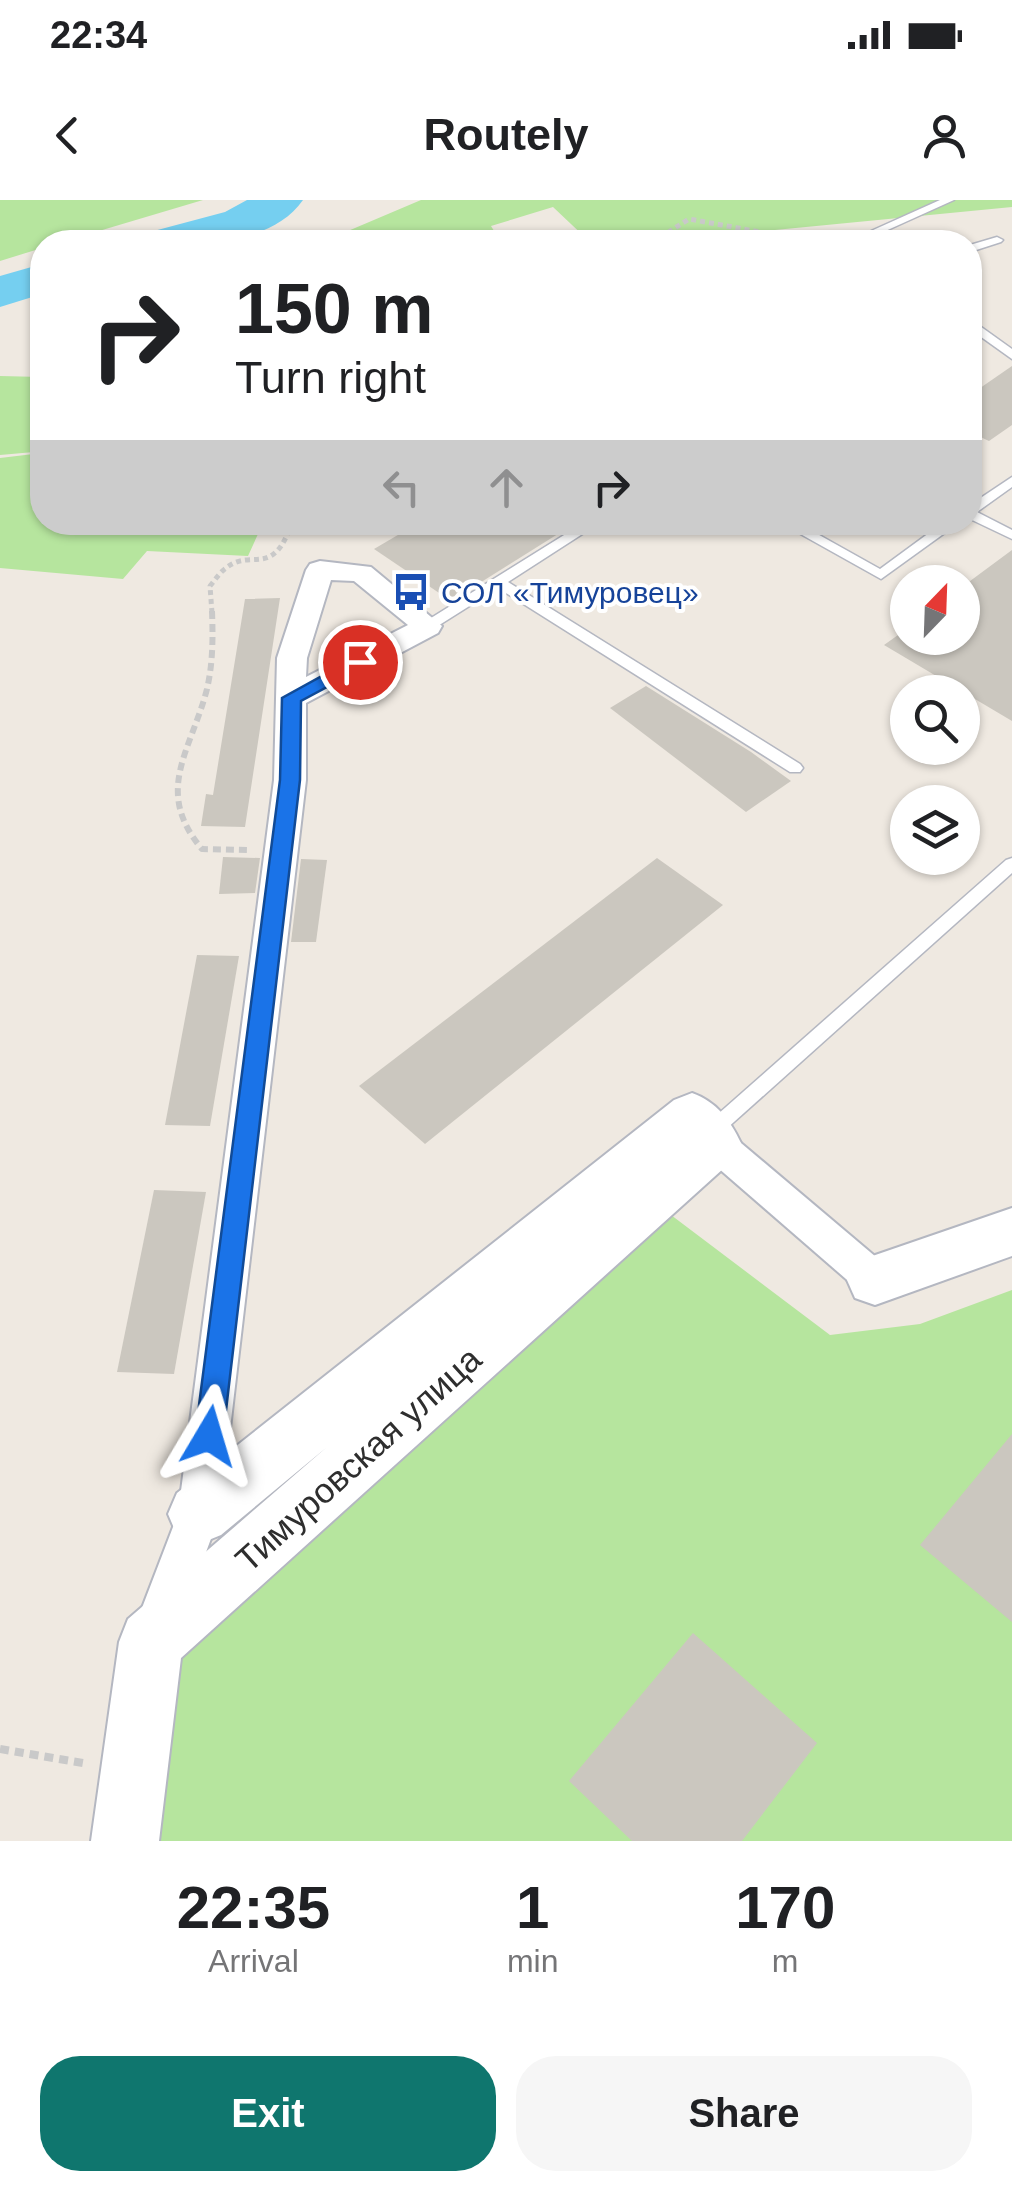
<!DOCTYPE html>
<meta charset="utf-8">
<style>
body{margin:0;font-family:Helvetica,sans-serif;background:#f6f6f6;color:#202124;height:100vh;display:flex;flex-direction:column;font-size:38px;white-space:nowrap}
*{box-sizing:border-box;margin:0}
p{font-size:32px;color:#757577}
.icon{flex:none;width:55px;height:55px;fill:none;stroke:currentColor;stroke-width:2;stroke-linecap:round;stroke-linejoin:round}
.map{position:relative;height:1641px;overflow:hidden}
.sheet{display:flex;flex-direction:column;background:#fff;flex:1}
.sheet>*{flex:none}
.top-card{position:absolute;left:30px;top:30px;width:952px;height:305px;border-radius:40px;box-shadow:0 2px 8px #0004;background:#fff;color:#202124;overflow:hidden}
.needle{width:65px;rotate:23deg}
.controls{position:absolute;left:890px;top:365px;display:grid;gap:20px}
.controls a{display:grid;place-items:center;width:90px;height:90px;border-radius:50%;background:#fff;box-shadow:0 2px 8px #0004;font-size:50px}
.pin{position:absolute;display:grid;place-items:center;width:85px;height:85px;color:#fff;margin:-42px;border:5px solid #fff;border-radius:50%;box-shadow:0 2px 10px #0007}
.me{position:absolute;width:110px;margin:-55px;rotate:7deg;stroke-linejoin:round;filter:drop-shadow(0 0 8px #0008)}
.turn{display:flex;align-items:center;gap:35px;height:210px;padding:0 40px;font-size:45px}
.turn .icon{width:130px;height:130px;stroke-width:2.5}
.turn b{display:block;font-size:70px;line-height:85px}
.lanes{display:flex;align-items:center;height:95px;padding:0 40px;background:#0003;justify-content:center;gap:50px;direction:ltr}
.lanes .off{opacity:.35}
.eta{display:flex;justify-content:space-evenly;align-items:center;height:170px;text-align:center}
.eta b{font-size:60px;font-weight:600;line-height:70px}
.cta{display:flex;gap:20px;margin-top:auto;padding:20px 40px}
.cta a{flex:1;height:115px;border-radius:40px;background:#0f766e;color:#fff;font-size:40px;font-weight:600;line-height:115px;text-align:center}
.cta a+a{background:#f6f6f6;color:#202124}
.status{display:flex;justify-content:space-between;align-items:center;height:70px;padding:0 50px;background:#fff;direction:ltr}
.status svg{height:28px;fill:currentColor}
header{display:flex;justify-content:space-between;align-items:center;height:130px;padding:0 40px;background:#fff;font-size:45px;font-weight:600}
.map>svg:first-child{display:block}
.green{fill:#b6e59e}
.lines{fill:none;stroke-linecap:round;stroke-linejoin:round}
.river{fill:#75cff0;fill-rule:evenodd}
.building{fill:#cbc7bf}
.lane-casing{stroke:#b4b7c1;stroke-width:3}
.street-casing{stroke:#b4b7c1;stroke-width:4}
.secondary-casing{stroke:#b4b7c1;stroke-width:4}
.path-far2{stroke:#c9c9c9;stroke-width:5;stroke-dasharray:5 4;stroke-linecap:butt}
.path-far1{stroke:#c9c9c9;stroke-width:6;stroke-dasharray:8 5;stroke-linecap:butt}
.path{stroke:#c9c9c9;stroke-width:8;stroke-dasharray:9 6;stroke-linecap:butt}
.lane{fill:#fff;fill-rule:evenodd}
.street{fill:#fff;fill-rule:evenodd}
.secondary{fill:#fff;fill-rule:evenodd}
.route{fill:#1a73e8;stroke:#114b97;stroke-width:2.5}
.labels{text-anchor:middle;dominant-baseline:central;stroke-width:8;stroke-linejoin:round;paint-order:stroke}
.transit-label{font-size:30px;fill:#164399;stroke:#fff;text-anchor:start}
.near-street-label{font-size:35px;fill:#2e2e2e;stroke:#fff}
</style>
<div class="status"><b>22:34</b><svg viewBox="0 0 49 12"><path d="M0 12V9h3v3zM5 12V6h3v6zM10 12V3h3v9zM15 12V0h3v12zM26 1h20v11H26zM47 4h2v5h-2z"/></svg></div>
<header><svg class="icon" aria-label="back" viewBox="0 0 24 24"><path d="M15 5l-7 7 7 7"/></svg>Routely<svg class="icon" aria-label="person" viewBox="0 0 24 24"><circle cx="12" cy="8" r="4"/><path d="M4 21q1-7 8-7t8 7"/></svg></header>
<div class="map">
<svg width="1012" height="1641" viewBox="0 0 1012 1641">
<rect width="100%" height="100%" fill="#efe9e1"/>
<g class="green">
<polygon points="0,0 203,0 62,42 42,42 42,48 0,61"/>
<polygon points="421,0 1012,0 1012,7 651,42 590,42 553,7 491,26 499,39 488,42 322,42"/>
<polygon points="0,176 42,177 42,243 34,252 0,255"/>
<polygon points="42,253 42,322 263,323 248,356 147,351 123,379 0,368 0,258"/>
<polygon points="671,1015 830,1135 920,1124 1012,1090 1012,1641 156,1641 179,1456"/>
</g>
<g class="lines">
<g class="river">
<path d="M 247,0 L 303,0 C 270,47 193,45 144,42 L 150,32 L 225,12 Z"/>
<polygon points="42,64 42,94 0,107 0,76"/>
</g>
</g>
<g class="building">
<polygon points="1012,166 1012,225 989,241 970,232 970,195"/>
<polygon points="420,322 577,322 451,401 374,349"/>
<polygon points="1012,350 1012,521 884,445 908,428 908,438 962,438 962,387"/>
<polygon points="280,398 245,627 201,626 206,594 213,595 245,399"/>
<polygon points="646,486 751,552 791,581 746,612 610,508"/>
<polygon points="223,657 260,658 255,693 219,694"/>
<polygon points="657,658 723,705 425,944 359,886"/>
<polygon points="301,659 327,660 316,742 291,742"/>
<polygon points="197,755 239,756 210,926 165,925"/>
<polygon points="154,990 206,992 174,1174 117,1172"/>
<polygon points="1012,1234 1012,1422 920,1345"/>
<polygon points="693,1433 817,1543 742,1641 632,1641 569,1581"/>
</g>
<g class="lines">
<g class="lane-casing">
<g id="lane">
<polygon points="940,0 954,0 881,33 871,31"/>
<polygon points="997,37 1003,40 1001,42 970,52 970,45"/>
<polygon points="970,119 1012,149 1012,159 970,129"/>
<polygon points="1012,277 1012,287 977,312 1012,330 1012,339 970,319 970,305"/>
<polygon points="585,322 601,322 508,382 800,564 803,568 800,572 790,572 498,388 433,429 423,429 423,423"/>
<polygon points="779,322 796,322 880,369 944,322 960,322 881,379"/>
<polygon points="1012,658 1012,673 715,939 708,942 701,939 699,934 701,929 1006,660"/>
</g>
</g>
<g class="street-casing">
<g id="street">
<path d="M 320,361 L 371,367 L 442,426 L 438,433 L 306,503 L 306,580 L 220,1314 L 175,1437 L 159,1443 L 143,1437 L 137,1421 L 178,1314 L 274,580 L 277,458 L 306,370 L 310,364 ZM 331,380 L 354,381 L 408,425 L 306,477 L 307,458 Z"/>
<polygon points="715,927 728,932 889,1068 895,1080 889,1092 875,1097 861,1092 702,954 697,943 702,932"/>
</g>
</g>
<g class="secondary-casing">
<g id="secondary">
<path d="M 692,893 C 717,902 730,920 741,943 L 734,959 L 181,1458 L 159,1641 L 91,1641 L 119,1442 L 128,1419 L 327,1247 L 221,1335 L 199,1344 L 177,1335 L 168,1314 L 177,1293 L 674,900 Z"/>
<polygon points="1012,1008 1012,1056 875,1105 855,1098 847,1080 855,1062"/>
</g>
</g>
<g class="path-far2">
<polyline points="653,42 689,19 814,42"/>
<polyline points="843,42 857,39"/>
<path d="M 212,413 L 210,386 C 215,380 220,372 226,368 C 252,347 273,380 292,322"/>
</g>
<path class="path-far1" d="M 212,411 C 213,437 213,463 207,489 C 191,551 153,591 202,649 L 248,650"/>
<polyline class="path" points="0,1549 83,1563"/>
<use href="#lane" class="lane"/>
<use href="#street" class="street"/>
<use href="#secondary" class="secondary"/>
</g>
<polygon class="route" points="360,455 369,462 366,466 301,501 300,580 223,1236 219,1245 209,1249 199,1245 195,1236 280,580 282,498"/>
<defs>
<g id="bus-bare" transform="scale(3)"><path d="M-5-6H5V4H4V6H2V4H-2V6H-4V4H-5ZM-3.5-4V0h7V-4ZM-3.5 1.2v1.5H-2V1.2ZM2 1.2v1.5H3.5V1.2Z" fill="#1a4fb4" stroke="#fff" stroke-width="2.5" paint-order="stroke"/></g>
</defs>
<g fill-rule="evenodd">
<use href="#bus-bare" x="411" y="392"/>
</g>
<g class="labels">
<g class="transit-label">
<text x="441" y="392">СОЛ «Тимуровец»</text>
</g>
<g class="near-street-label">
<text transform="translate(358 1259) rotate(-42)">Тимуровская улица</text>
</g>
</g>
</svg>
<div class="controls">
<a><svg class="needle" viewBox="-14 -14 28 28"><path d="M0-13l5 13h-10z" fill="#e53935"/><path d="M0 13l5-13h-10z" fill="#757577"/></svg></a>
<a><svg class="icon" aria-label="search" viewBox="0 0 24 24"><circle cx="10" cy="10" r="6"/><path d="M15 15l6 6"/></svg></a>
<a><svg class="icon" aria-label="layers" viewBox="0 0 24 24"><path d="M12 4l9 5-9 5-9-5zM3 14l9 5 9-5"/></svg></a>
</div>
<div class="pin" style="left:360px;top:462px;background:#d93025"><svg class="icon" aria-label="arrive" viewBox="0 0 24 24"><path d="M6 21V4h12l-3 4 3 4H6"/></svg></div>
<svg class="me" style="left:209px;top:1236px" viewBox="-20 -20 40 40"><path d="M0-17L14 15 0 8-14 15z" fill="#1a73e8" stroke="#fff" stroke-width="4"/></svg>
<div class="top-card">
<div class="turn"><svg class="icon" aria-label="right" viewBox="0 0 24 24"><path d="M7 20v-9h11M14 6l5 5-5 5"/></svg><div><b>150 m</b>Turn right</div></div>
<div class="lanes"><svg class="icon off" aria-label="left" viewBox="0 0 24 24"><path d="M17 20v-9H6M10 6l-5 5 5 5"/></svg><svg class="icon off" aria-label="ahead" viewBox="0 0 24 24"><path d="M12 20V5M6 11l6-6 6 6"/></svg><svg class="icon" aria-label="right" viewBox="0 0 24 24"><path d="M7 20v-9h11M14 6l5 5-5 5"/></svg></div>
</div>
</div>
<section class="sheet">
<div class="eta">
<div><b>22:35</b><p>Arrival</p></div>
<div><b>1</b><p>min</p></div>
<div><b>170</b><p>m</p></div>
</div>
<div class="cta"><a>Exit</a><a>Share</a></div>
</section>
